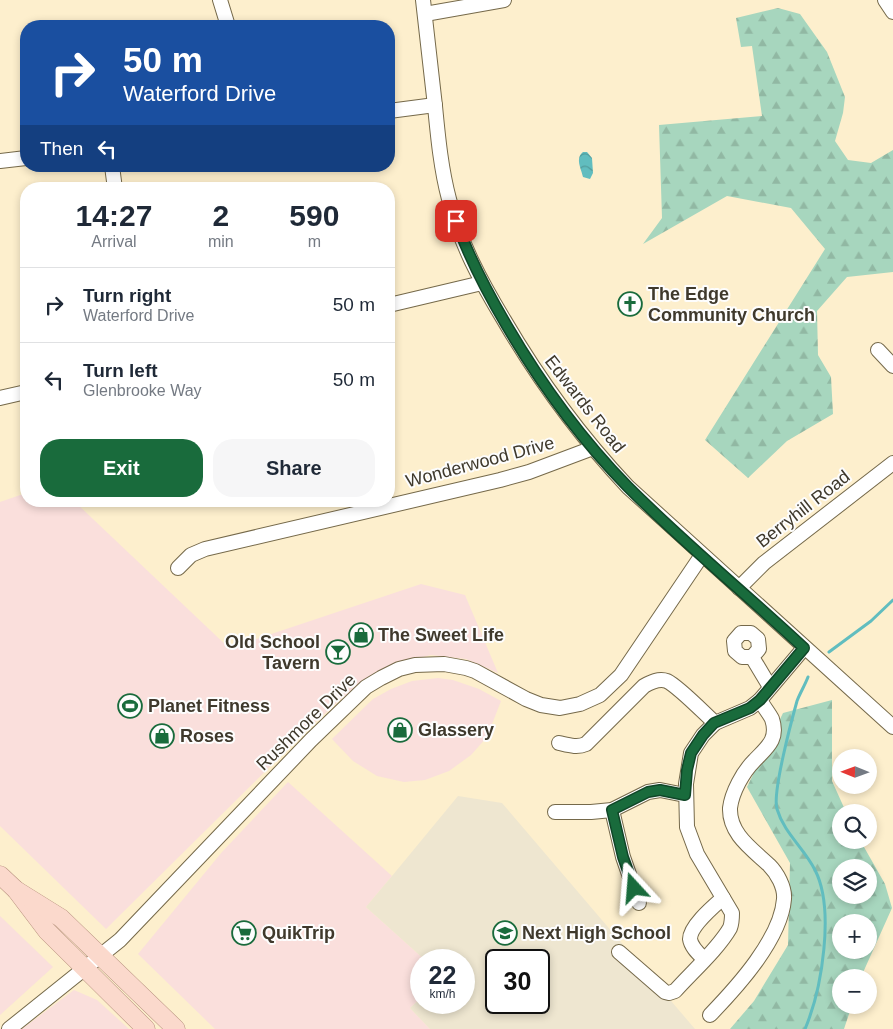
<!DOCTYPE html>
<meta charset="utf-8">
<style>
body{margin:0;font-family:Arial,sans-serif;background:#f6f6f7;color:#1f2937;height:100vh;display:flex;flex-direction:column;font-size:19px;white-space:nowrap}
*{box-sizing:border-box;margin:0}
p{font-size:16px;color:#747a83}
.icon{flex:none;width:28px;height:28px;fill:none;stroke:currentColor;stroke-width:2;stroke-linecap:round;stroke-linejoin:round}
.map{position:relative;flex:1;overflow:hidden}
.details{position:absolute;left:20px;top:182px;width:375px;height:325px;display:flex;flex-direction:column;background:#fff;border-radius:20px;box-shadow:0 2px 8px #0003}
.details>*{flex:none}
.guide{position:absolute;left:20px;top:20px;width:375px;height:152px;border-radius:20px;box-shadow:0 2px 8px #0003;background:#1a4fa0;color:#fff;overflow:hidden}
.needle{width:32px;rotate:271deg}
.controls{position:absolute;left:832px;top:749px;display:grid;gap:10px}
.controls a{display:grid;place-items:center;width:45px;height:45px;border-radius:50%;background:#fff;box-shadow:0 2px 8px #0003;font-size:25px}
.speed{position:absolute;left:410px;top:949px;display:flex;gap:10px;font-size:25px;font-weight:700;text-align:center}
.speed>*{display:grid;place-content:center;width:65px;height:65px;border-radius:50%;background:#fff;box-shadow:0 2px 8px #0003;line-height:1}
.speed small{font-size:12px;font-weight:400}
.speed .limit{border:2px solid #111;border-radius:8px;background:#fff;color:#111}
.pin{position:absolute;display:grid;place-items:center;width:42px;height:42px;color:#fff;margin:-21px;border-radius:10px;box-shadow:0 2px 8px #0006}
.me{position:absolute;width:55px;margin:-28px;rotate:341deg;stroke-linejoin:round;filter:drop-shadow(0 0 4px #0008)}
.turn{display:flex;align-items:center;gap:18px;height:105px;padding:0 20px;font-size:22px}
.turn .icon{width:65px;height:65px;stroke-width:2.5}
.turn b{display:block;font-size:35px;line-height:42px}
.then{display:flex;align-items:center;height:48px;padding:0 20px;background:#0003;gap:10px;font-size:19px}
.eta{display:flex;justify-content:space-evenly;align-items:center;height:85px;text-align:center}
.eta b{font-size:30px;font-weight:700;line-height:35px}
.cta{display:flex;gap:10px;margin-top:auto;padding:10px 20px}
.cta a{flex:1;height:58px;border-radius:20px;background:#196b3c;color:#fff;font-size:20px;font-weight:700;line-height:58px;text-align:center}
.cta a+a{background:#f6f6f7;color:#1f2937}
ul{padding:0;list-style:none}
li{display:flex;align-items:center;gap:15px;height:75px;padding:0 20px;border-top:1px solid #e0e1e3}
li div{flex:1}
li b{display:block;font-size:19px}
li em{font-style:normal}
.map>svg:first-child{display:block}
.commercial{fill:#fadfdc}
.education{fill:#eee6d0;fill-rule:evenodd}
.forest{fill:url(#forest-firs);fill-rule:evenodd}
.water{fill:url(#water-waves)}
.lines{fill:none;stroke-linecap:round;stroke-linejoin:round}
.stream{stroke:#61bdbf;stroke-width:3}
.minor-casing{stroke:#75694a;stroke-width:16}
.major-casing{stroke:#b7917e;stroke-width:19}
.minor{stroke:#fff;stroke-width:14}
.major{stroke:#fbd9cc;stroke-width:18}
.route-casing{stroke:#104627;stroke-width:12}
.route{stroke:#196b3c;stroke-width:9}
.labels{text-anchor:middle;dominant-baseline:central;stroke-width:4;stroke-linejoin:round;paint-order:stroke}
.poi-label{font-size:18px;font-weight:bold;fill:#3f392c;stroke:#fdfdfd;text-anchor:start}
.street-label{font-size:18px;fill:#3f392c;stroke:#fdfdfd}
</style>
<div class="map">
<svg width="893" height="1029" viewBox="0 0 893 1029">
<defs>
<pattern id="forest-firs" width="22" height="20" patternUnits="userSpaceOnUse" patternTransform="scale(1.25)"><rect width="22" height="20" fill="#a7d6be"/><path d="M5 1l3.5 6h-7zM16 11l3.5 6h-7z" fill="#91b8a3"/></pattern>
<pattern id="water-waves" width="16" height="10" patternUnits="userSpaceOnUse" patternTransform="scale(1.25)"><rect width="16" height="10" fill="#61bdbf"/><path d="M0 5q4-4 8 0t8 0" fill="none" stroke="#519b9b"/></pattern>
</defs>
<rect width="100%" height="100%" fill="#fdefcd"/>
<g class="commercial">
<polygon points="26,493 26,501 74,501 229,648 421,584 465,595 498,673 466,659 431,655 394,664 373,676 340,700 308,729 106,929 0,826 0,502"/>
<polygon points="438,678 453,680 479,689 501,701 487,737 471,755 449,771 425,780 404,782 377,776 353,761 332,739 373,699 391,689 412,681"/>
<polygon points="288,782 392,876 366,907 425,960 421,960 421,998 410,1008 430,1029 215,1029 138,954 222,852"/>
<polygon points="0,916 53,967 0,1015"/>
<polygon points="74,990 97,1000 129,1029 22,1029"/>
</g>
<path class="education" d="M 458,796 L 502,803 L 695,1029 L 430,1029 L 410,1008 L 421,998 L 421,1002 L 464,1002 L 464,960 L 425,960 L 366,907 L 392,876 ZM 496,960 L 539,960 L 539,1002 L 496,1002 Z"/>
<g class="forest">
<polygon points="778,8 800,14 827,52 845,97 843,113 835,141 848,160 871,163 893,150 893,272 847,277 817,311 818,355 831,377 833,414 787,441 748,478 705,440 825,249 791,208 727,196 643,244 662,218 659,125 762,116 752,46 741,47 736,18"/>
<path d="M 832,700 L 832,781 L 846,812 L 841,812 L 841,840 L 860,840 L 885,884 L 892,908 L 861,977 L 841,978 L 841,1005 L 852,1005 L 844,1029 L 730,1029 L 754,1001 L 788,945 L 790,863 L 747,787 L 783,713 ZM 841,868 L 869,868 L 869,895 L 841,895 ZM 841,922 L 869,922 L 869,950 L 841,950 Z"/>
</g>
<path class="water" d="M 583,152 L 587,152 L 592,158 L 593,173 L 590,179 L 583,177 C 581,168 575,158 583,152 Z"/>
<g class="lines">
<g class="stream">
<polyline points="829,652 871,621 893,600"/>
<path d="M 805,1029 C 822,989 835,909 815,870 C 804,848 784,833 777,809 C 772,793 792,719 797,701 C 800,693 805,685 808,677"/>
</g>
<g class="minor-casing">
<g id="minor">
<polyline points="220,0 228,26"/>
<path d="M 423,0 C 427,35 431,70 435,106 C 438,137 441,169 449,199 C 460,243 481,282 504,320 C 539,380 580,436 628,487 L 893,727"/>
<polyline points="885,0 893,12"/>
<polyline points="425,14 504,0"/>
<polyline points="389,111 435,105"/>
<polyline points="0,161 26,158"/>
<polyline points="112,166 115,189"/>
<polyline points="389,305 482,283"/>
<polyline points="878,350 893,366"/>
<polyline points="0,398 26,392"/>
<polyline points="178,568 191,555 205,549 500,480 529,472 593,448"/>
<polyline points="739,588 764,563 893,463"/>
<polyline points="752,657 759,649 758,639 751,633 741,633 734,641 735,651 742,657 752,657 770,687"/>
<path d="M 559,743 C 568,745 577,748 586,744 L 644,686 C 651,682 659,678 667,681 C 679,687 704,713 715,723"/>
<polyline points="612,810 623,857 639,903"/>
<polyline points="555,812 591,812 612,810 648,792 660,790 685,795"/>
<path d="M 619,952 L 665,992 L 669,993 L 675,991 C 692,972 718,949 730,928 C 732,923 732,918 732,913 L 697,854 L 687,827 L 686,784 L 691,753 L 703,735 L 715,723 L 750,708 L 760,700 L 804,648"/>
<path d="M 704,959 C 699,954 691,947 690,939 C 690,926 714,906 723,898"/>
<path d="M 710,1015 C 737,987 781,939 784,899 C 785,887 777,873 769,865 C 752,849 729,834 730,808 C 732,792 743,772 754,761 C 766,748 779,740 772,719 C 769,713 763,706 760,700"/>
<polyline points="9,1029 120,940 311,740 366,687 381,678 399,669 415,665 444,664 466,668 475,671 526,699 541,705 560,708 580,704 600,695 621,675 702,555"/>
</g>
</g>
<g class="major-casing">
<g id="major">
<polyline points="0,875 16,890 47,931 146,1029"/>
<polyline points="16,890 61,918 176,1029"/>
</g>
</g>
<use href="#minor" class="minor"/>
<use href="#major" class="major"/>
</g>
<g class="lines">
<g class="route-casing">
<path id="route" d="M 456,221 C 469,258 487,292 507,326 C 541,384 581,439 628,487 C 684,543 746,594 804,648 L 760,700 L 750,708 L 714,723 L 703,735 L 691,753 L 687,770 L 685,795 L 660,790 L 648,792 L 612,810 L 623,857 L 634,888"/>
</g>
<use href="#route" class="route"/>
</g>
<defs>
<g id="church-ring" transform="scale(1.25)"><circle r="9.5" fill="#fdfdfd" stroke="#196b3c" stroke-width="1.5"/><path d="M-1.2-6h2.4v3.5h3.3v2.4h-3.3V6h-2.4V-.1h-3.3v-2.4h3.3Z" fill="#196b3c"/></g>
<g id="shop-ring" transform="scale(1.25)"><circle r="9.5" fill="#fdfdfd" stroke="#196b3c" stroke-width="1.5"/><path d="M-5-2.5h2.3a2.7 3.5 0 0 1 5.4 0H5L5.5 6h-11ZM-1.5-2.5h3a1.5 2.3 0 0 0-3 0Z" fill="#196b3c"/></g>
<g id="bar-ring" transform="scale(1.25)"><circle r="9.5" fill="#fdfdfd" stroke="#196b3c" stroke-width="1.5"/><path d="M-6-5H6L.8 .8V4.5H3.5V6h-7V4.5H-.8V.8Z" fill="#196b3c"/></g>
<g id="stadium-ring" transform="scale(1.25)"><circle r="9.5" fill="#fdfdfd" stroke="#196b3c" stroke-width="1.5"/><path d="M0-5a6.5 5 0 1 0 0 10a6.5 5 0 1 0 0-10ZM-3.5-1.8h7v3.6h-7Z" fill="#196b3c"/></g>
<g id="supermarket-ring" transform="scale(1.25)"><circle r="9.5" fill="#fdfdfd" stroke="#196b3c" stroke-width="1.5"/><path d="M-6-5.5h2.5l.6 2H6L4.5 2H-2.5L-4.4-4H-6ZM-1.5 3.2a1.3 1.3 0 1 0 .1 0ZM3 3.2a1.3 1.3 0 1 0 .1 0Z" fill="#196b3c"/></g>
<g id="school-ring" transform="scale(1.25)"><circle r="9.5" fill="#fdfdfd" stroke="#196b3c" stroke-width="1.5"/><path d="M0-5L7-2L0 1L-7-2ZM-4 1L0 2.5L4 1V4Q0 6-4 4Z" fill="#196b3c"/></g>
</defs>
<g fill-rule="evenodd">
<use href="#church-ring" x="630" y="304"/>
<use href="#shop-ring" x="361" y="635"/>
<use href="#bar-ring" x="338" y="652"/>
<use href="#stadium-ring" x="130" y="706"/>
<use href="#shop-ring" x="400" y="730"/>
<use href="#shop-ring" x="162" y="736"/>
<use href="#supermarket-ring" x="244" y="933"/>
<use href="#school-ring" x="505" y="933"/>
</g>
<g class="labels">
<g class="poi-label">
<text x="648" y="294">The Edge<tspan x="648" dy="21">Community Church</tspan></text>
<text x="378" y="635">The Sweet Life</text>
<text x="320" y="642" text-anchor="end">Old School<tspan x="320" dy="21">Tavern</tspan></text>
<text x="148" y="706">Planet Fitness</text>
<text x="418" y="730">Glassery</text>
<text x="180" y="736">Roses</text>
<text x="262" y="933">QuikTrip</text>
<text x="522" y="933">Next High School</text>
</g>
<g class="street-label">
<text transform="translate(585 404) rotate(52)">Edwards Road</text>
<text transform="translate(480 462) rotate(-15)">Wonderwood Drive</text>
<text transform="translate(803 509) rotate(-38)">Berryhill Road</text>
<text transform="translate(306 722) rotate(-44)">Rushmore Drive</text>
</g>
</g>
</svg>
<div class="controls">
<a><svg class="needle" viewBox="-14 -14 28 28"><path d="M0-13l5 13h-10z" fill="#e53935"/><path d="M0 13l5-13h-10z" fill="#747a83"/></svg></a>
<a><svg class="icon" aria-label="search" viewBox="0 0 24 24"><circle cx="10" cy="10" r="6"/><path d="M15 15l6 6"/></svg></a>
<a><svg class="icon" aria-label="layers" viewBox="0 0 24 24"><path d="M12 4l9 5-9 5-9-5zM3 14l9 5 9-5"/></svg></a>
<a>+</a>
<a>−</a>
</div>
<div class="speed"><div>22<small>km/h</small></div><div class="limit">30</div></div>
<div class="pin" style="left:456px;top:221px;background:#d93025"><svg class="icon" aria-label="arrive" viewBox="0 0 24 24"><path d="M6 21V4h12l-3 4 3 4H6"/></svg></div>
<svg class="me" style="left:634px;top:888px" viewBox="-20 -20 40 40"><path d="M0-17L14 15 0 8-14 15z" fill="#196b3c" stroke="#fff" stroke-width="4"/></svg>
<div class="guide">
<div class="turn"><svg class="icon" aria-label="right" viewBox="0 0 24 24"><path d="M7 20v-9h11M14 6l5 5-5 5"/></svg><div><b>50 m</b>Waterford Drive</div></div>
<div class="then">Then<svg class="icon" aria-label="left" viewBox="0 0 24 24"><path d="M17 20v-9H6M10 6l-5 5 5 5"/></svg></div>
</div>
<section class="details">
<div class="eta">
<div><b>14:27</b><p>Arrival</p></div>
<div><b>2</b><p>min</p></div>
<div><b>590</b><p>m</p></div>
</div>
<ul>
<li><svg class="icon" aria-label="right" viewBox="0 0 24 24"><path d="M7 20v-9h11M14 6l5 5-5 5"/></svg><div><b>Turn right</b><p>Waterford Drive</p></div><em>50 m</em></li>
<li><svg class="icon" aria-label="left" viewBox="0 0 24 24"><path d="M17 20v-9H6M10 6l-5 5 5 5"/></svg><div><b>Turn left</b><p>Glenbrooke Way</p></div><em>50 m</em></li>
</ul>
<div class="cta"><a>Exit</a><a>Share</a></div>
</section>
</div>
